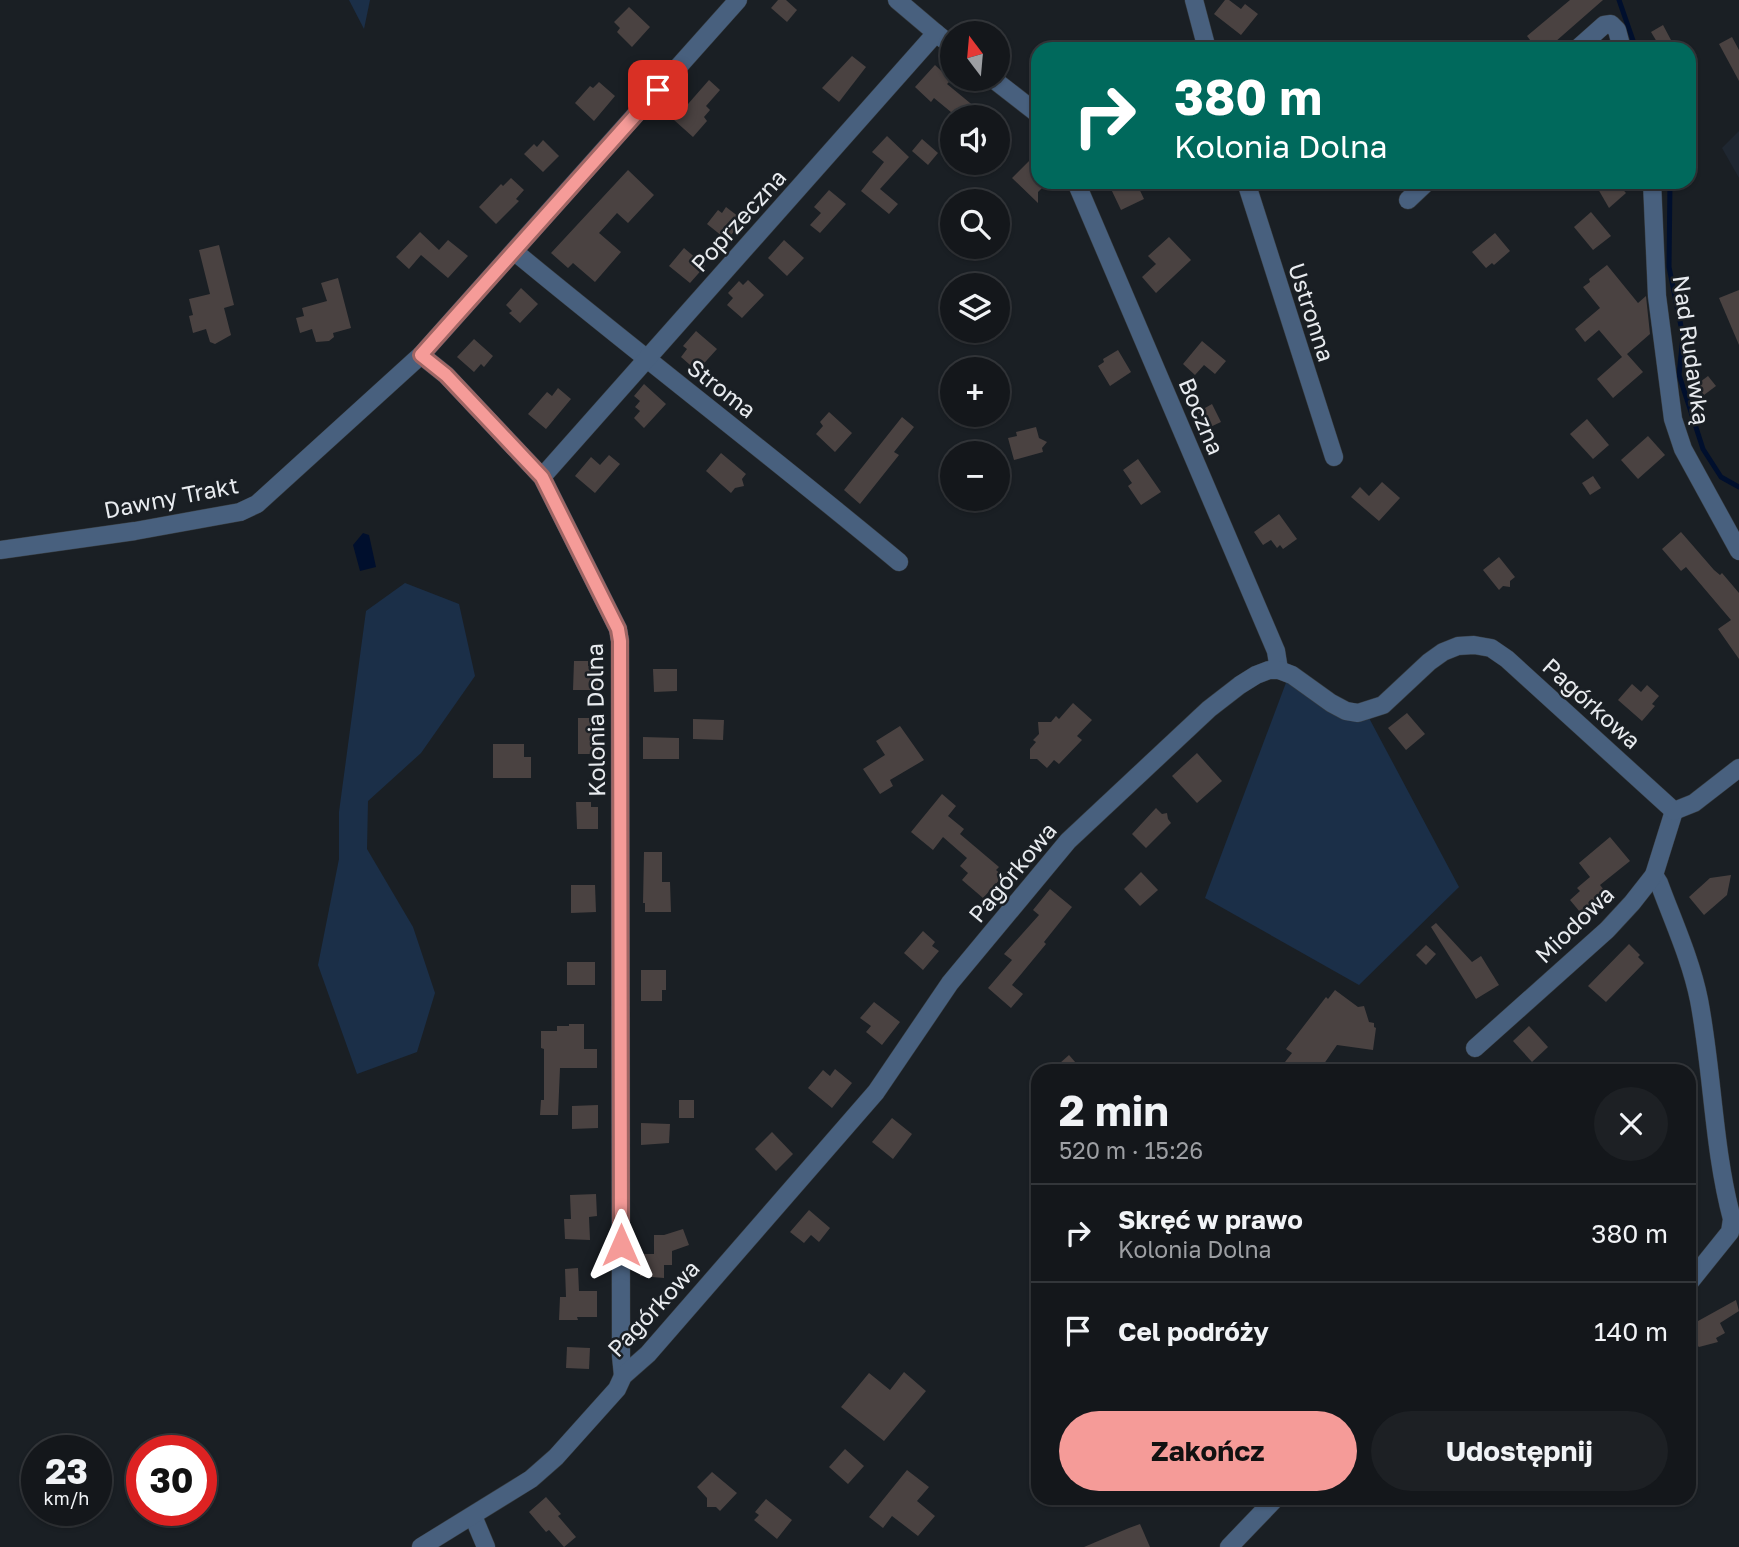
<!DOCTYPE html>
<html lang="pl">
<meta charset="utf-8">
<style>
body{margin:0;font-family:"Golos Text",sans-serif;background:#1d2024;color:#f1f3f6;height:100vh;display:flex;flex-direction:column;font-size:26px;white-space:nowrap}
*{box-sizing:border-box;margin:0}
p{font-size:23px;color:#9d9fa3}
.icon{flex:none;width:38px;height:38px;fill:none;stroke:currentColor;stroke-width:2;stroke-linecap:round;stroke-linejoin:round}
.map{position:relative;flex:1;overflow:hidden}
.panel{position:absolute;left:1031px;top:1064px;width:665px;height:441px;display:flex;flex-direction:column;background:#14171b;border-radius:21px;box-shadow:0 2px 5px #0004,0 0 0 2px #33363a}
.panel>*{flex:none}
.guide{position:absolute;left:1031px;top:42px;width:665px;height:147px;border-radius:21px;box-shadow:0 2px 5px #0004,0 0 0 2px #33363a;background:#00695c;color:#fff;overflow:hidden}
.needle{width:46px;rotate:344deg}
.controls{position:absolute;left:940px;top:21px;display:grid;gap:14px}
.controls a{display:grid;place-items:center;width:70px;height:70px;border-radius:50%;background:#14171b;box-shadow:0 2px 5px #0004,0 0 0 2px #33363a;font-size:35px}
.speed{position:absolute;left:21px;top:1435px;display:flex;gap:14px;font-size:35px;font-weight:700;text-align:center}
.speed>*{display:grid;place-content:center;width:91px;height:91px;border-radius:50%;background:#14171b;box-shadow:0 2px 5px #0004,0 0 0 2px #33363a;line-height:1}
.speed small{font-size:18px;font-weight:400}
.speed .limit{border:10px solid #d22;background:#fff;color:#111}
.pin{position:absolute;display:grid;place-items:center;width:60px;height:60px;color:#fff;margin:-30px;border-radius:14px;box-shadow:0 4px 10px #0006}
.me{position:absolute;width:77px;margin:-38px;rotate:0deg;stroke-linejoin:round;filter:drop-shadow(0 0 5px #0008)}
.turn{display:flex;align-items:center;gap:24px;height:147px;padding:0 28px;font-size:32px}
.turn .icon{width:91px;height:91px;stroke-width:2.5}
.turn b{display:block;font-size:49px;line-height:60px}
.round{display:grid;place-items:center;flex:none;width:74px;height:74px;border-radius:37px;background:#1d2024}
.headline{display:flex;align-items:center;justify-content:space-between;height:119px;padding:0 28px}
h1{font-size:42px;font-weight:700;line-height:52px}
.button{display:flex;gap:14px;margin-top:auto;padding:14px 28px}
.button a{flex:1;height:80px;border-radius:42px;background:#f59b98;color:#111;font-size:28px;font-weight:700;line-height:80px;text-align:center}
.button a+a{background:#1d2024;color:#f1f3f6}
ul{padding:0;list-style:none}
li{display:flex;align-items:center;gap:21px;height:98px;padding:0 28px;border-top:2px solid #33363a}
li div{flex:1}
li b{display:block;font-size:26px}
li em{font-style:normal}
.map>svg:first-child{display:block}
.built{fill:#1f2731}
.green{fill:#1b2f48}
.water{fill:#000f2d}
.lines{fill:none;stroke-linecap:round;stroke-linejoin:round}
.stream{stroke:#000f2d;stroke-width:5}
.building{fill:#4a4241}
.minor-casing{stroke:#373c40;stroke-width:19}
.minor{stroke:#48607e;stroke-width:18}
.route-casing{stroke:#9f6563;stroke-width:18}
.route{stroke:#f59b98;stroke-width:12}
.labels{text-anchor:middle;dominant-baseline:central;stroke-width:5;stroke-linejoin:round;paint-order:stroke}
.street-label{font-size:23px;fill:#e8ebef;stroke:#1a1f24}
</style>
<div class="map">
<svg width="1739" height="1547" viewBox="0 0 1739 1547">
<rect width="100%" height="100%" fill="#1a1f24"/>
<polygon class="built" points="1739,131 1739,178 1722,148"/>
<g class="green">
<polygon points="349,0 370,0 364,29"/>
<polygon points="405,583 459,604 475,676 421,753 368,801 367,849 413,927 435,993 417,1052 357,1074 318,965 339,859 339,812 366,611"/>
<polygon points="1287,680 1369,718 1459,887 1359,985 1205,898"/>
</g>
<polygon class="water" points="363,533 369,535 376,567 360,571 353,545"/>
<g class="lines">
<g class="stream">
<polyline points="1619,0 1636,49"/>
<polyline points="1670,182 1669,267 1683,336 1679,375 1703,449 1721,477 1739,487"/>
</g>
</g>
<g class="building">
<polygon points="778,0 786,0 797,10 787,22 771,8"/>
<polygon points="1225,0 1229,0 1241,9 1245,4 1258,14 1241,35 1214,14"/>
<polygon points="1570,0 1603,0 1547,49 1537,49 1527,36"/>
<polygon points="629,7 650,27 632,47 617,32 620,28 614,22"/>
<polygon points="1663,25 1671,40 1660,47 1651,32"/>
<polygon points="1732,37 1739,50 1739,81 1719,44"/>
<polygon points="852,56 866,67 839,102 822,88"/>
<polygon points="935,65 951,80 947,84 987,117 957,117 934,98 931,102 915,87"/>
<polygon points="709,80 720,90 706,106 710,110 704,117 707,121 693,137 674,120"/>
<polygon points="599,82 615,96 594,121 575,103 590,86 593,88"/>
<polygon points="887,136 909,157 880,189 898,204 889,214 861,191 884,162 872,152"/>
<polygon points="922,139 938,153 928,165 912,151"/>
<polygon points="543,140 559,156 543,172 524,154 534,144 537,147"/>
<polygon points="1031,159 1038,165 1038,182 1048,182 1038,192 1038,203 1012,178"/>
<polygon points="628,170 654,195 628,223 617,213 599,233 621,252 595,282 573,263 568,268 551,253"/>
<polygon points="511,178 524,190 516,199 519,201 496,224 479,207 501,184 503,186"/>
<polygon points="1115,182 1136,182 1144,199 1121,210 1111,189 1117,186"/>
<polygon points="1594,182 1616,182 1626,193 1609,208"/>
<polygon points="829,190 846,204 820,233 810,225 821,213 814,207"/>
<polygon points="726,207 743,220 727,240 707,224 718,210 722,213"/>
<polygon points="1591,212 1611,236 1593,250 1574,227"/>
<polygon points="420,232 439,250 448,240 468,256 448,278 421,255 409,269 396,257"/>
<polygon points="1495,233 1510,251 1494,265 1492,263 1486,268 1472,252"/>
<polygon points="1169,237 1191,260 1156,293 1142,277 1156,264 1148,256"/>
<polygon points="784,240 804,258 787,276 768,258"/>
<polygon points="219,245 234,305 224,308 231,335 215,344 210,342 206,329 193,333 189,316 193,315 189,299 210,294 199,250"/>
<polygon points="684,248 705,266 690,283 669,266"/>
<polygon points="1607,265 1638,303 1646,296 1650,334 1627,354 1643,372 1613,398 1597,379 1622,357 1599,330 1585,342 1575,329 1600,308 1583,287 1590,282 1589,279"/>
<polygon points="338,278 351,328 333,333 334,337 329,341 316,342 312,329 300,333 296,318 304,316 302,308 327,301 321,283"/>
<polygon points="748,280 764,295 742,318 727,305 733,298 728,293 739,281 743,285"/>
<polygon points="521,288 538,304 520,323 509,313 512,311 506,305"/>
<polygon points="1739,290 1739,345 1719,298"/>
<polygon points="696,331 717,349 697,371 681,357 687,349 683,346"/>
<polygon points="474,339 493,356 484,367 481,364 474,372 457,357"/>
<polygon points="1202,341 1226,361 1215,374 1204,365 1195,375 1183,364"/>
<polygon points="1118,350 1131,372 1110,386 1098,366 1104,362 1103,359"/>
<polygon points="1708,376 1716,386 1704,395 1696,385"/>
<polygon points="644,384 666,404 644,428 634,418 640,411 635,407 640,401 634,396"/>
<polygon points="558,388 571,399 546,429 528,414 547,392 552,396"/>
<polygon points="1212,404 1221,422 1206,429 1198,412"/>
<polygon points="829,412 852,433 835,452 816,434 823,426 820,422"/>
<polygon points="902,417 914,427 894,452 899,455 860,504 844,490"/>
<polygon points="1587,419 1609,445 1593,459 1570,434"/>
<polygon points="1036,427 1039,438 1047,442 1042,448 1043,452 1014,460 1008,438 1017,436 1016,432"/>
<polygon points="1648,436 1665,455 1638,479 1621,460"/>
<polygon points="721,453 746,474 742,479 744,486 735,488 731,493 706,471"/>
<polygon points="609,455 620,464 595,493 575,476 591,457 600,465"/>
<polygon points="1138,459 1161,492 1141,505 1128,486 1132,483 1123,470"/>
<polygon points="1593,476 1601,488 1590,495 1582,483"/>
<polygon points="1382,482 1400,498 1379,521 1351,497 1360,487 1369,496"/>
<polygon points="1279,514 1297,539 1283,549 1280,545 1277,548 1271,540 1263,545 1254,532"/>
<polygon points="1681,532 1714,570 1720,575 1722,573 1739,593 1739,659 1718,629 1731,620 1686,567 1681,571 1662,549"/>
<polygon points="1499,557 1515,577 1510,581 1510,587 1503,586 1499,590 1483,570"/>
<polygon points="574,661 588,661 588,666 598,666 598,690 573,690"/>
<polygon points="653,669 677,669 677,691 654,692"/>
<polygon points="1632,684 1641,692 1647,685 1659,696 1652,704 1655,706 1642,721 1618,700"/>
<polygon points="1073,703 1092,720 1077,736 1082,740 1059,764 1054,760 1047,768 1037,759 1030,759 1030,749 1036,742 1033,740 1039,734 1038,722 1051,722 1056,716 1059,719"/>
<polygon points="1407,713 1425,734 1406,750 1388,728"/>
<rect x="578" y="718" width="20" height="36"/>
<polygon points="693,719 724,720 723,740 693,739"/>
<polygon points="900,726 924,760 890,780 893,786 880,794 863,769 885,755 876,741"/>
<polygon points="643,737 679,738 679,759 643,759"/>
<polygon points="493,744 524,744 524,757 531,757 531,778 493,778"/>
<polygon points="1197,753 1222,781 1197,803 1172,776"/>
<polygon points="942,794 956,806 948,816 964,829 960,834 999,867 996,870 1003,876 983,898 962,880 968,873 960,866 967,858 943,837 933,850 911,832"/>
<polygon points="576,802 591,802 591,807 598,807 598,829 577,829"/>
<polygon points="1156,808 1162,814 1167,813 1168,819 1171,823 1146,848 1132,834"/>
<polygon points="1610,837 1630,861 1600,885 1609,896 1585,918 1570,900 1580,891 1577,888 1590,877 1579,863"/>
<polygon points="644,852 662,852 662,882 670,882 671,912 645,912 645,903 643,903"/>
<polygon points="1141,872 1158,890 1140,906 1124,889"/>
<polygon points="1731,875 1727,895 1704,915 1689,897 1710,878"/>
<polygon points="571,885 595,885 596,912 571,913"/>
<polygon points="1050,889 1072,907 1044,942 1046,944 1012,985 1023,994 1011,1008 988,988 1012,960 1004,954 1039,915 1033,910"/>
<polygon points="1436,923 1472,962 1481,956 1499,985 1476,999 1431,927"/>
<polygon points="923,931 935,942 932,946 939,951 923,970 904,953"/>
<polygon points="1629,944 1640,955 1638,957 1644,963 1606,1002 1588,986"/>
<polygon points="1426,945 1436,954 1426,965 1416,955"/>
<rect x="567" y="962" width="28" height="23"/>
<polygon points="641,970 666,970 666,990 662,990 662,1001 641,1001"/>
<polygon points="1335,990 1358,1007 1364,1006 1369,1022 1374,1023 1374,1027 1376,1028 1373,1050 1337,1045 1319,1071 1278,1071 1292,1053 1286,1049 1326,997 1328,999"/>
<polygon points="874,1002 900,1022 882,1045 866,1032 871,1026 860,1018"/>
<polygon points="569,1024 584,1024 584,1049 597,1049 597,1068 560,1068 558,1115 540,1115 541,1100 544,1100 544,1049 541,1048 541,1031 557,1031 557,1026 569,1026"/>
<polygon points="1529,1026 1548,1047 1532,1062 1513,1041"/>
<polygon points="1069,1055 1083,1071 1051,1071"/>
<polygon points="835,1069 852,1083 832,1108 808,1088 823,1070 830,1076"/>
<rect x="679" y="1100" width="15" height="18"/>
<polygon points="598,1105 598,1128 572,1129 572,1106"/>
<polygon points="892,1118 912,1134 893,1159 872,1142"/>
<polygon points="641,1123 670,1124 669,1143 641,1145"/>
<polygon points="772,1132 793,1154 776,1171 755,1149"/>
<polygon points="596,1194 597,1216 589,1217 590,1240 565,1239 564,1219 571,1219 570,1195"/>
<polygon points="809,1210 830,1228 819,1242 811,1235 804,1243 790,1232"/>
<polygon points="683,1229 689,1245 672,1251 672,1265 664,1265 664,1278 640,1276 640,1254 654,1254 654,1235 664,1235"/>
<polygon points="578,1268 579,1291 597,1291 597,1317 577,1317 578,1320 559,1320 560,1297 566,1297 565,1269"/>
<polygon points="1736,1300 1739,1311 1720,1323 1725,1333 1716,1338 1718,1342 1699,1347 1690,1339 1689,1326"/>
<polygon points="567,1347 590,1348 589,1369 566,1368"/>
<polygon points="904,1372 926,1391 884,1441 841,1407 869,1373 890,1390"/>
<polygon points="845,1449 864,1466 848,1484 829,1467"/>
<polygon points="907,1470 929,1487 917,1501 935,1516 918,1536 892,1516 883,1528 869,1517"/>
<polygon points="712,1472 737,1493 720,1511 716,1507 707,1507 707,1498 697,1487"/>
<polygon points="546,1497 561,1514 558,1516 576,1537 564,1547 549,1530 546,1532 529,1512"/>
<polygon points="766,1499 792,1520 777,1539 754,1520 759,1515 755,1512"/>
<polygon points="1140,1524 1150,1547 1084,1547 1129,1528"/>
</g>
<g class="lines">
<g class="minor-casing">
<g id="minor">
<polyline points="1194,0 1207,49"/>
<polyline points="936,33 952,46"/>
<polyline points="1577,49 1604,25 1611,24 1617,30 1622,49"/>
<polyline points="993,79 1038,114"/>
<polyline points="1076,182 1276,651 1279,670"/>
<polyline points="1246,182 1334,457"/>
<polyline points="1652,182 1657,296 1673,419 1683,449 1739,551"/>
<polyline points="1408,200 1427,182"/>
<path d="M 515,252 C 642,357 773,457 899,562"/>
<polyline points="542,477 936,33 897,0"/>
<polyline points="0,550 135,531 240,512 257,504 421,355"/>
<path d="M 1654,875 L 1659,883 C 1673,921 1691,960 1699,1000 C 1713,1073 1713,1148 1732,1219 L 1730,1232 L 1689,1283"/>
<polyline points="1475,1048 1607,930 1632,903 1654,875 1674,811"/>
<polyline points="623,1376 621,1356 620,641 618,629 542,477 446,375 421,355 738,0"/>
<polyline points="473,1516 486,1547"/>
<polyline points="421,1547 531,1479 556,1457 617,1389 623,1376 648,1354 876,1092 950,983 1068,841 1209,709 1240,685 1256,675 1269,670 1279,670 1292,675 1331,703 1346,711 1358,713 1383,705 1429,662 1443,652 1458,646 1474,645 1491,648 1507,659 1674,811 1694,803 1739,768"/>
<polyline points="1229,1547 1276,1498"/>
</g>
</g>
<use href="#minor" class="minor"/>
</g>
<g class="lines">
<g class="route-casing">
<polyline id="route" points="621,1245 620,641 618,629 542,477 446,375 421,355 658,90"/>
</g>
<use href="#route" class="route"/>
</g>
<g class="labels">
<g class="street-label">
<text transform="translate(738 220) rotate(-48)">Poprzeczna</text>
<text transform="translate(1312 312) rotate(72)">Ustronna</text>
<text transform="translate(1692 350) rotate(82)">Nad Rudawką</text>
<text transform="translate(722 388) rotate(38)">Stroma</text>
<text transform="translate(1202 416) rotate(67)">Boczna</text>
<text transform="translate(171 497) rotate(-11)">Dawny Trakt</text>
<text transform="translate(1592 703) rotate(42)">Pagórkowa</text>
<text transform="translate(595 720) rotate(-91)">Kolonia Dolna</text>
<text transform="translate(1012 872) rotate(-50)">Pagórkowa</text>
<text transform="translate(1574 924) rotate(-44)">Miodowa</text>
<text transform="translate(653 1308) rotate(-47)">Pagórkowa</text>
</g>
</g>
</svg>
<div class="controls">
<a><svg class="needle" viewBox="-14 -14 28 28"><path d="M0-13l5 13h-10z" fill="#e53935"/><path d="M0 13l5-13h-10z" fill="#9d9fa3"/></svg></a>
<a><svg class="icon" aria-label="sound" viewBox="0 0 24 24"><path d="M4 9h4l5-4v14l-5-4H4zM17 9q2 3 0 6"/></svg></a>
<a><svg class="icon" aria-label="search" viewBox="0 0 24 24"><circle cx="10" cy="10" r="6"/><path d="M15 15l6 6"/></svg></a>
<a><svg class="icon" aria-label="layers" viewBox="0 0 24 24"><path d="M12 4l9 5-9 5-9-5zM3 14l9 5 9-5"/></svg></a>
<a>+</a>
<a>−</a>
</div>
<div class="speed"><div>23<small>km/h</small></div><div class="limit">30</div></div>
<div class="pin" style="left:658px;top:90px;background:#d93025"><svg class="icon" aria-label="arrive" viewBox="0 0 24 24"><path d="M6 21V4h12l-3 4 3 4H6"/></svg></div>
<svg class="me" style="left:621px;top:1245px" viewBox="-20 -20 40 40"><path d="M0-17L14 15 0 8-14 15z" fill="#f59b98" stroke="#fff" stroke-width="4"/></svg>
<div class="guide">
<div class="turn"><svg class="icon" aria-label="right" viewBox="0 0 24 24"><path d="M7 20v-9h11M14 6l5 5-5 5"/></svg><div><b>380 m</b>Kolonia Dolna</div></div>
</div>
<section class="panel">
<div class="headline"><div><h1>2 min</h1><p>520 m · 15:26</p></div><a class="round"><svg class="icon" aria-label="close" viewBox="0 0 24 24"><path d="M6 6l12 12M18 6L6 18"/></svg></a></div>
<ul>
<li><svg class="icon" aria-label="right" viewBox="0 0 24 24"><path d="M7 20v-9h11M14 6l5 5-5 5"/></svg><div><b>Skręć w prawo</b><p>Kolonia Dolna</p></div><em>380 m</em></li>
<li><svg class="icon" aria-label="arrive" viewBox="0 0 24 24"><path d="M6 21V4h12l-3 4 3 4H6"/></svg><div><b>Cel podróży</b></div><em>140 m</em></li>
</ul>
<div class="button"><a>Zakończ</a><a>Udostępnij</a></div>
</section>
</div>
